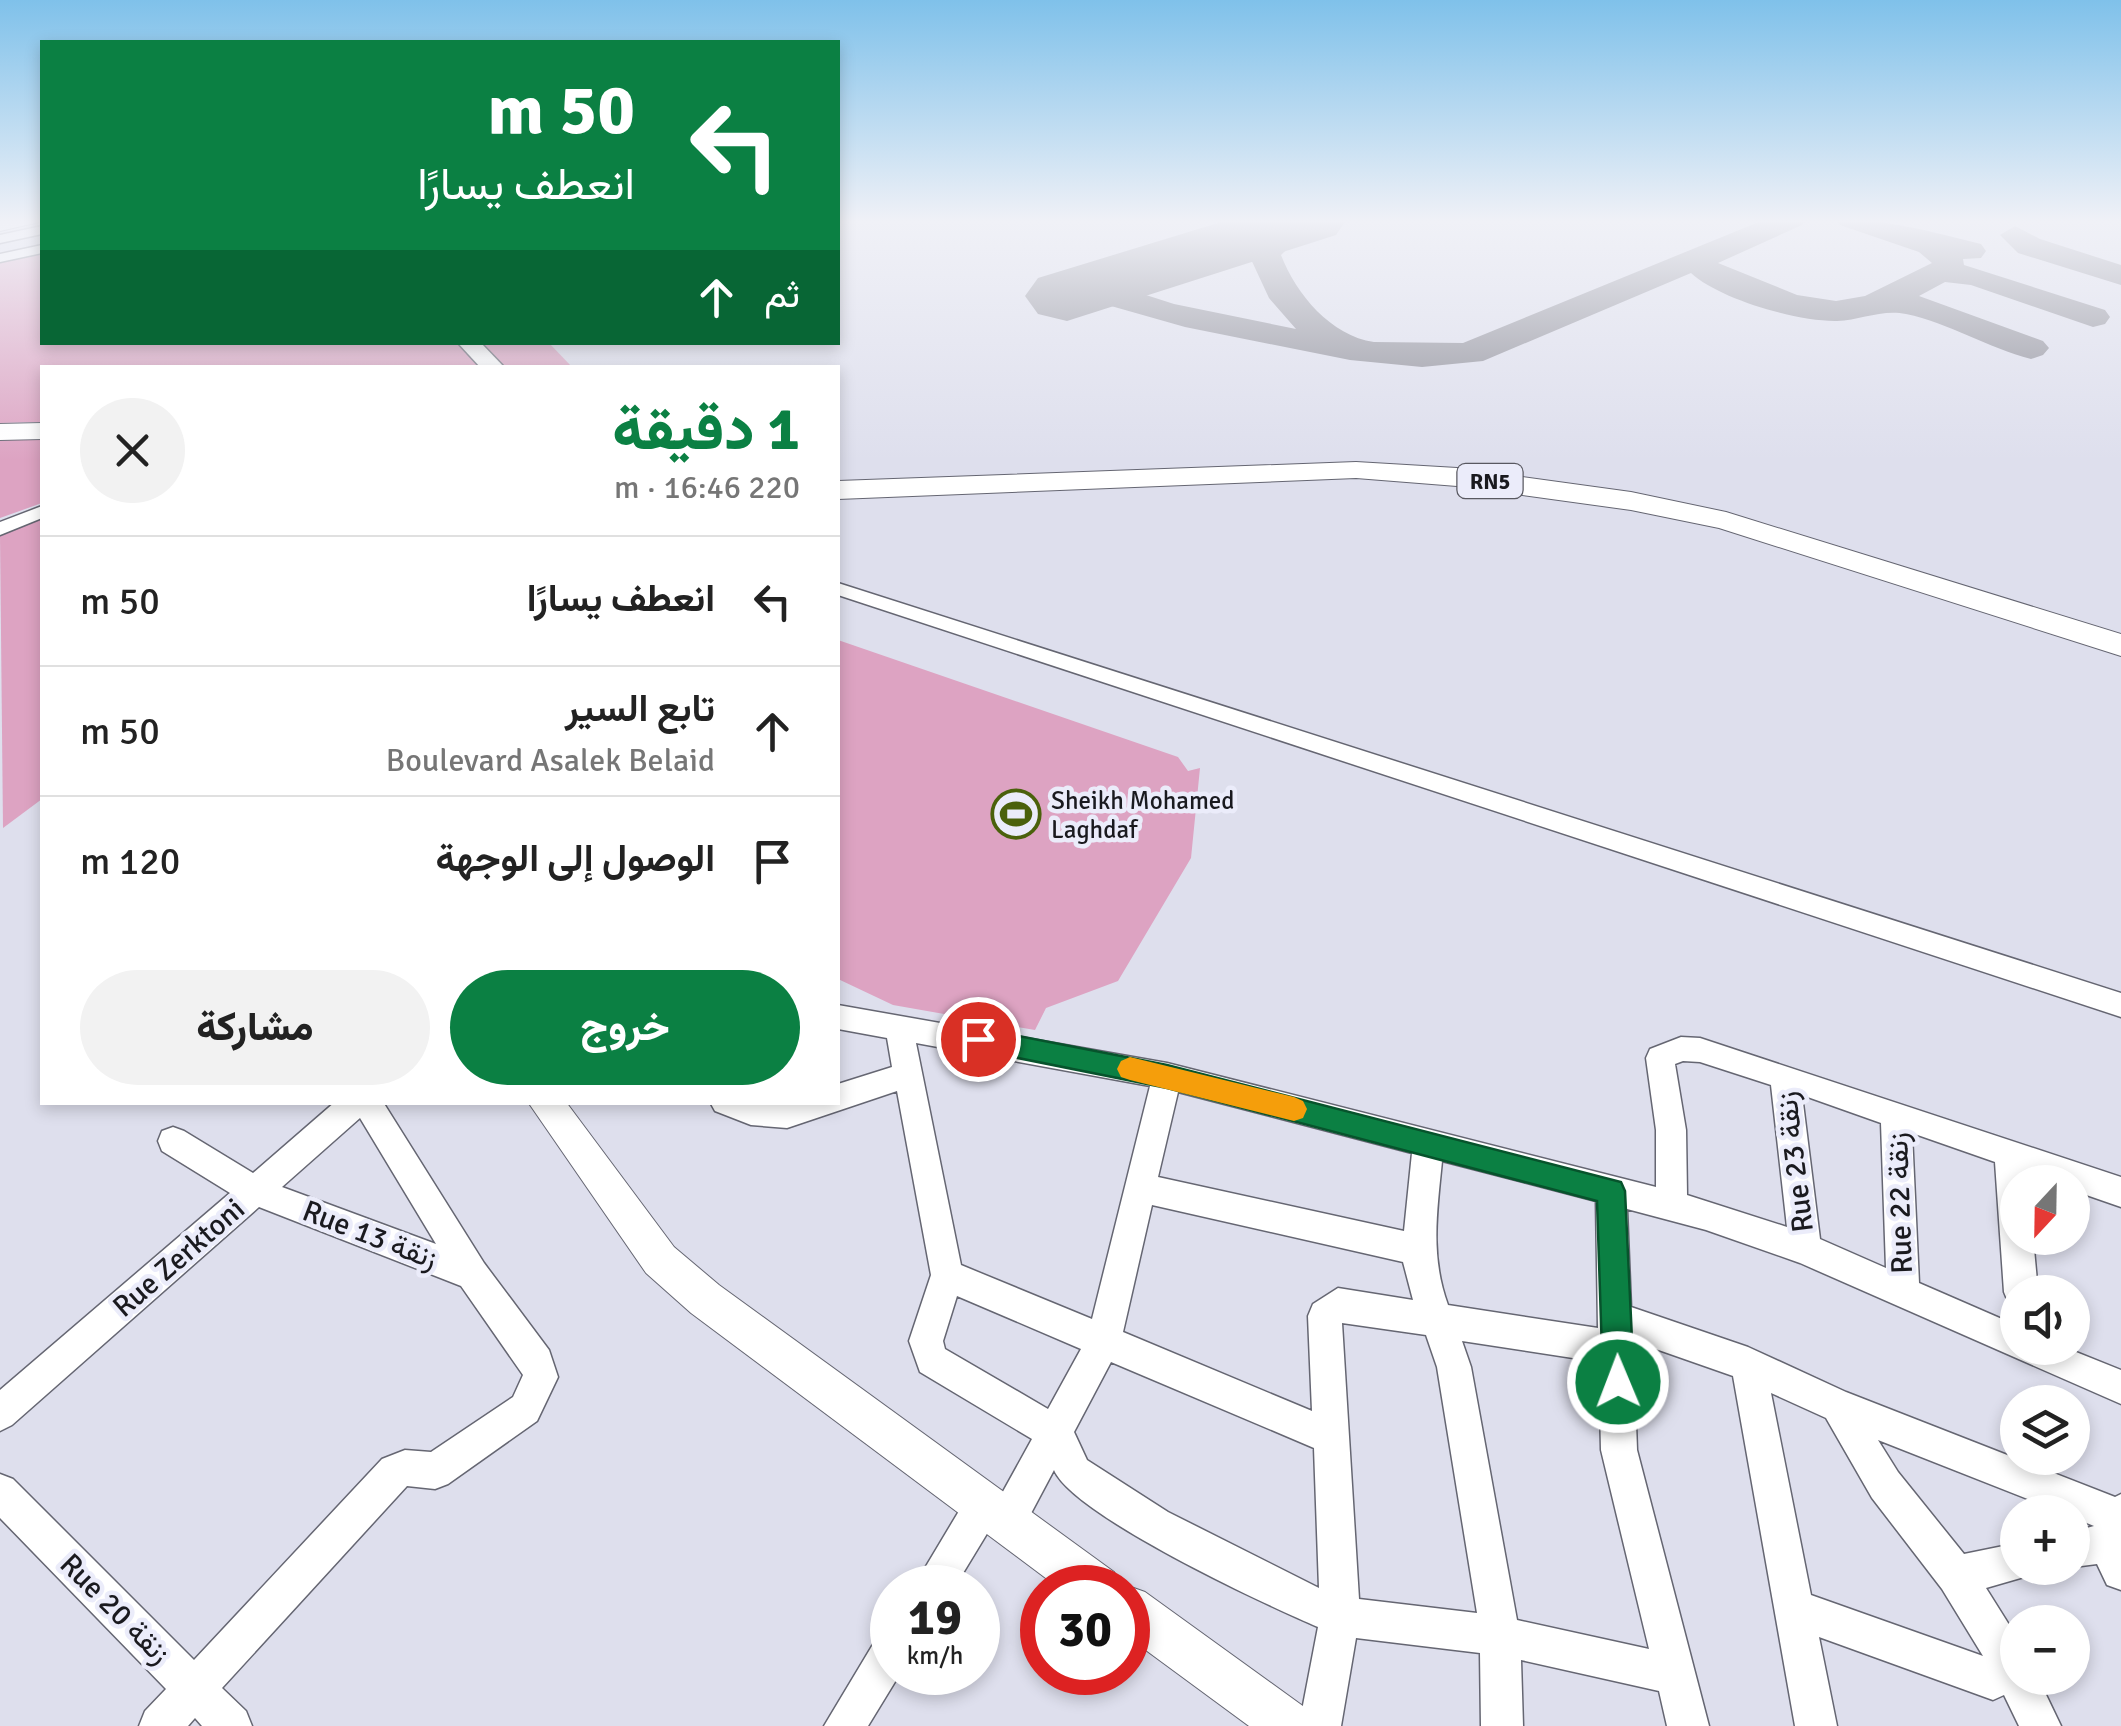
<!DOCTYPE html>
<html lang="ar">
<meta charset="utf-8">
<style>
body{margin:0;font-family:Signika,Vazirmatn,sans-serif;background:#f2f2f2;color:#222;direction:rtl;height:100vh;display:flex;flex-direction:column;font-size:38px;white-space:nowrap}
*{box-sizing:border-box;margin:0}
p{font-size:32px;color:#767676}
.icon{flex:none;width:55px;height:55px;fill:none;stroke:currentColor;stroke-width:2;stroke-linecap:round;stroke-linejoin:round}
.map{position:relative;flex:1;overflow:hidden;direction:ltr}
.side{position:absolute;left:40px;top:365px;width:800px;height:740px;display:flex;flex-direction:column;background:#fff;border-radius:0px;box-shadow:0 5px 15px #0003;direction:rtl}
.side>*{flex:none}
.guide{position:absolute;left:40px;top:40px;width:800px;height:305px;border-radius:0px;box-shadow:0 5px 15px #0003;direction:rtl;background:#0b8043;color:#fff;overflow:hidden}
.needle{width:65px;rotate:202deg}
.tools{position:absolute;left:2000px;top:1165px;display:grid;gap:20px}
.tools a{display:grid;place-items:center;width:90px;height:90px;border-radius:50%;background:#fff;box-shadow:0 5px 15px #0003;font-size:50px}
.speed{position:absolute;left:870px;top:1565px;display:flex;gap:20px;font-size:50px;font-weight:700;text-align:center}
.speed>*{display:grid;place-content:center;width:130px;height:130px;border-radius:50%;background:#fff;box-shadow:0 5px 15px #0003;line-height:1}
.speed small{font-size:25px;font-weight:400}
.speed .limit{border:15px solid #d22;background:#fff;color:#111}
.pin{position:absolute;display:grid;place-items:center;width:85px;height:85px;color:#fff;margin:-42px;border:5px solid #fff;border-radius:50%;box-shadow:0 2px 10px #0007}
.me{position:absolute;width:110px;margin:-55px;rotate:359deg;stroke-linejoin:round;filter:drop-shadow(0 0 8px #0008)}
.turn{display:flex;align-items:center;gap:35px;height:210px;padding:0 40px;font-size:45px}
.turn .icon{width:130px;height:130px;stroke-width:2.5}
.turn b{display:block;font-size:70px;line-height:85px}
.then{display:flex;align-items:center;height:95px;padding:0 40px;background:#0003;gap:20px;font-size:38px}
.round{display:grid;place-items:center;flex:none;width:105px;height:105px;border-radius:52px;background:#f2f2f2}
.summary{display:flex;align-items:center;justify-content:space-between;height:170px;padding:0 40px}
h1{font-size:60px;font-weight:800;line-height:75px;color:#0b8043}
.button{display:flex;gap:20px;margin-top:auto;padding:20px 40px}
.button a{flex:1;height:115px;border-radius:60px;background:#0b8043;color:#fff;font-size:40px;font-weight:800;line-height:115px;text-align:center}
.button a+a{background:#f2f2f2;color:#222}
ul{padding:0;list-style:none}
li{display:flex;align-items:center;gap:30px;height:130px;padding:0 40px;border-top:2px solid #e0e0e0}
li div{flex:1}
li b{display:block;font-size:38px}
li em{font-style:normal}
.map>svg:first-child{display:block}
.green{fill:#dda3c2}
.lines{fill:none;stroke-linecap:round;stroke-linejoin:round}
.taxiway{fill:#8c8c96;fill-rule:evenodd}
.runway{fill:#8c8c96;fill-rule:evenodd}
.minor-casing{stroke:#656672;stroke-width:3}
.tertiary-casing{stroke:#656672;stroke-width:2}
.secondary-casing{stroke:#656672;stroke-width:3}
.primary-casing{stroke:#656672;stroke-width:2}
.trunk-casing{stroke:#656672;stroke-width:2}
.minor{fill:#fff;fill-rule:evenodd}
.tertiary{fill:#fff;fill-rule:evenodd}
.secondary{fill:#fff;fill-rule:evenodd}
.primary{fill:#fff;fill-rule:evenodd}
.trunk{fill:#fff;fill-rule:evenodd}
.route{fill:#0b8043;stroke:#07532c;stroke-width:2.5}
.slow{fill:#f59e0b}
.labels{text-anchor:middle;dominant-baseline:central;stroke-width:9;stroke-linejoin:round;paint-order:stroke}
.shield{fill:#ebecfa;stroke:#595961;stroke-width:2.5}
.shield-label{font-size:22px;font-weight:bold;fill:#1a1a1f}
.poi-label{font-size:25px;fill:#1a1a1f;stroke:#ebecfa;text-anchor:start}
.near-street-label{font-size:30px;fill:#1a1a1f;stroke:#ebecfa}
</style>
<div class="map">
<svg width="2121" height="1726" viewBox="0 0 2121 1726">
<rect width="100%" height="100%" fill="#dedfed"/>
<g class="green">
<polygon points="42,251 42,342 456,343 483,367 42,368 42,422 0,423 0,261"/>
<polygon points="475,343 549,343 572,367 502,367"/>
<polygon points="42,437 42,503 0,518 0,438"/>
<polygon points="42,519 42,799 3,828 0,535"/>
<polygon points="838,640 1178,757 1188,771 1200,768 1191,858 1118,981 1046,1008 1035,1030 893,1005 838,979"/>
</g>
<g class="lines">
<g class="taxiway">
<path d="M 1283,219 L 1315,222 L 1281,255 C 1296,294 1331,336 1374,342 L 1463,343 L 1766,219 L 1807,219 L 1802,225 L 1718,263 L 1797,295 L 1836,301 L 1865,296 L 1932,263 L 1919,252 L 1840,225 L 1835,219 C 1885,219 1933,232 1981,244 L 1986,251 L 1981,258 L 1963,259 L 1964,265 L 2105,310 L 2110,317 L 2105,324 L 2093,327 L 1971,285 L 1945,282 L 1919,296 L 2043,341 L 2049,348 L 2043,355 L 2031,359 C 1988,348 1949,323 1906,314 C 1882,309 1861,320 1837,321 C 1798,322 1719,299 1691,273 L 1483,361 L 1422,367 L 1350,360 L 1185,327 L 1104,304 L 1081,295 L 1077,288 L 1093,278 L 1174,304 L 1296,329 L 1269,298 L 1249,255 L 1265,233 Z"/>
<polygon points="2015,226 2040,239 2121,265 2121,285 2018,253 2000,235"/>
</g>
<polygon class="runway" points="1231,219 1347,219 1336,235 1067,321 1038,314 1025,296 1038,278"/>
<g class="minor-casing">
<g id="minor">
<polygon points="42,226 42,234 0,243 0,235"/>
<polygon points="42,245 42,253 0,262 0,254"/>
<polygon points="42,506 42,518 0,535 0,522"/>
<polygon points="838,583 2121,993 2121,1017 838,595"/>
<path d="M 838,1005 L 1167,1063 L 1656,1187 L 1656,1130 L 1646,1058 L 1650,1049 L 1681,1037 L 1700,1038 L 2121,1177 L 2121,1207 L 2072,1190 L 2072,1182 L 2052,1182 L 2027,1174 L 2028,1182 L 2018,1182 L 2018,1238 L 2033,1238 L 2038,1292 L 2018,1292 L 2018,1307 L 2009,1304 L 2004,1292 L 1995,1162 L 1912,1133 L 1919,1283 L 2018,1326 L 2018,1348 L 2066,1348 L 2121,1370 L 2121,1404 L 1800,1263 L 1706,1230 L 1627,1209 L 1631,1307 L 1748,1347 L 1846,1392 L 2115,1497 L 2121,1494 L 2121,1590 L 2107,1585 L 2097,1564 L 2066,1568 L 2072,1568 L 2072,1532 L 2094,1526 L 2072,1517 L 2072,1512 L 2061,1512 L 1878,1440 L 1898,1472 L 1964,1554 L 2018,1543 L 2018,1568 L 2035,1568 L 2031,1575 L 1986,1588 L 2018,1639 L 2018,1678 L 2038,1678 L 2061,1726 L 2019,1726 L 2004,1695 L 1993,1700 L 1819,1637 L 1837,1726 L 1795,1726 L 1733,1376 L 1633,1341 L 1637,1450 L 1709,1726 L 1667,1726 L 1659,1691 L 1521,1660 L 1523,1726 L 1481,1726 L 1480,1653 L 1356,1638 L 1341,1726 L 1299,1726 L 1318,1627 C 1266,1605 1073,1515 1054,1470 L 1020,1534 L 1007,1540 L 994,1534 L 991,1527 L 954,1588 L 913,1588 L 971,1491 L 984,1485 L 997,1491 L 1000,1497 L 1032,1439 L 920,1372 L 909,1341 L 931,1275 L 897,1091 L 787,1128 L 751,1125 L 715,1111 L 710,1102 L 838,1102 L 838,1084 L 892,1067 L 887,1038 L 838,1029 ZM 916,1043 L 1150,1086 L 1092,1319 L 961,1265 ZM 1683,1061 L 1700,1062 L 1771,1085 L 1787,1227 L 1687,1195 L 1686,1130 L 1675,1064 ZM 1178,1092 L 1412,1153 L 1404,1231 L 1158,1177 ZM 1802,1095 L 1881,1123 L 1886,1268 L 1820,1239 ZM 1442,1161 L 1596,1201 L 1598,1328 L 1448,1305 C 1430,1256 1437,1212 1442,1161 ZM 1152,1205 L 1403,1262 L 1413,1300 L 1338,1288 L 1313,1304 L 1308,1316 L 1312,1411 L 1123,1332 ZM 957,1296 L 1081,1349 L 1048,1409 L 945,1349 L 943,1341 ZM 1342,1323 L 1426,1335 L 1437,1367 L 1477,1613 L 1359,1599 ZM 1462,1341 L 1599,1362 L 1601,1450 L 1649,1649 L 1517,1620 L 1471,1367 ZM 1111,1362 L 1314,1448 L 1319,1588 L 1168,1512 L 1087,1460 L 1074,1432 ZM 1771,1393 L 1826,1418 L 1872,1498 L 1942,1589 L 1983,1656 L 1811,1595 Z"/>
<path d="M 335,1102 L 383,1102 L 484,1263 L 549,1350 L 558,1377 L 537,1421 L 448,1484 L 435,1489 L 407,1486 L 222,1688 L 246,1711 L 252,1726 L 202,1726 L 195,1718 L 188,1726 L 139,1726 L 145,1711 L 166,1689 L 0,1518 L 0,1474 L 13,1479 L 194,1660 L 382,1459 L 405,1450 L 431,1452 L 513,1397 L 523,1375 L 461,1286 L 259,1207 L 12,1425 L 0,1431 L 0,1390 L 230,1193 L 162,1151 L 158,1141 L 162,1131 L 173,1127 L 184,1131 L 253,1173 ZM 360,1118 L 436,1244 L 282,1187 Z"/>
<polygon points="892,1630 892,1672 901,1672 868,1726 824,1726 878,1636"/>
</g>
</g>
<g class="tertiary-casing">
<g id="tertiary">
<polygon points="42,219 39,222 0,231 0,221"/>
<polygon points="528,1102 566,1102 674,1247 719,1285 1114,1572 1121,1588 1059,1588 691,1313 646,1273"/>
<polygon points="1128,1586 1145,1592 1307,1709 1315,1726 1249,1726 1128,1637 1128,1588 1123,1588"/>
</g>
</g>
<g class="secondary-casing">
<polygon id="secondary" points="457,342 480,342 505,368 481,368"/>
</g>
<g class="primary-casing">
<polygon id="primary" points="42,423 42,439 0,440 0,424"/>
</g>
<g class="trunk-casing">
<polygon id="trunk" points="1356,462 1457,468 1631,492 1726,512 2121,634 2121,656 1719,528 1631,510 1457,486 1356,478 838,499 838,481"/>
</g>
<use href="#minor" class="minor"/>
<use href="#tertiary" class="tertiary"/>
<use href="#secondary" class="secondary"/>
<use href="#primary" class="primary"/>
<use href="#trunk" class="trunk"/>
</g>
<linearGradient id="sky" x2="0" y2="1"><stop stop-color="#7fc1ea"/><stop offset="0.48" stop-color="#f0f1f7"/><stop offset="1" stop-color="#f0f1f7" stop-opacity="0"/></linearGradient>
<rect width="2121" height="461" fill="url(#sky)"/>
<polygon class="route" points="978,1028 1167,1065 1621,1182 1625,1191 1634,1382 1630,1393 1618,1398 1607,1393 1603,1382 1597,1201 1167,1088 978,1050 965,1039"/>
<polygon class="slow" points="1130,1057 1294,1097 1303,1101 1307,1109 1303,1118 1294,1121 1130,1080 1121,1077 1117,1069 1121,1061"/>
<defs>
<g id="stadium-ring" transform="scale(2.5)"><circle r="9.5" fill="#ebecfa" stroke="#4b610c" stroke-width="1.5"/><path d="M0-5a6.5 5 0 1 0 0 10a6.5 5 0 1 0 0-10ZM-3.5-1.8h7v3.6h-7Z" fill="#4b610c"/></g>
</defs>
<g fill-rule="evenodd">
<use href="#stadium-ring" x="1016" y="814"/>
</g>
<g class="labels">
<rect class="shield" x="1457.5" y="464" width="65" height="34" rx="8"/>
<g class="shield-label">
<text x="1490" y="481">RN5</text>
</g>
<g class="poi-label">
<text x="1051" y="800">Sheikh Mohamed<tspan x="1051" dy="29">Laghdaf</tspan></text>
</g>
<g class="near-street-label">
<text transform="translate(1795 1162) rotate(-97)">Rue 23 زنقة</text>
<text transform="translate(1900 1203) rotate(-92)">Rue 22 زنقة</text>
<text transform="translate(370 1235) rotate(21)">Rue 13 زنقة</text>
<text transform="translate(179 1258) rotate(-41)">Rue Zerktoni</text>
<text transform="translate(115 1609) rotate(45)">Rue 20 زنقة</text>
</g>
</g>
</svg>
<div class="tools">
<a><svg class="needle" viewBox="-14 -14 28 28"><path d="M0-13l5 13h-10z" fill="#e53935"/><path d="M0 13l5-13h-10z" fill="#767676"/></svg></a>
<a><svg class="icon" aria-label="sound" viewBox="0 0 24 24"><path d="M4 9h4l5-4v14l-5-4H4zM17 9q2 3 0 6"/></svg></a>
<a><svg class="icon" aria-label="layers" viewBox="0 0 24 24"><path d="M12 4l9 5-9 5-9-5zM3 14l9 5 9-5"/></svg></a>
<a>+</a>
<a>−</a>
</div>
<div class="speed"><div>19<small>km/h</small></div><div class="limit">30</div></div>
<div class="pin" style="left:978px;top:1039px;background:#d93025"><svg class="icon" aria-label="arrive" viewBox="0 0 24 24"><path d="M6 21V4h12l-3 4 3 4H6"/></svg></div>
<svg class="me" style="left:1618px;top:1382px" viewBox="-20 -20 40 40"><circle r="17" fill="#0b8043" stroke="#fff" stroke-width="3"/><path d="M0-11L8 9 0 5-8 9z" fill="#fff"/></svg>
<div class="guide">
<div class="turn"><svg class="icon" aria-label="left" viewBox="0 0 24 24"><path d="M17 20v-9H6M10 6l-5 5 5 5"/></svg><div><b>50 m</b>انعطف يسارًا</div></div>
<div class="then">ثم<svg class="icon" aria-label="ahead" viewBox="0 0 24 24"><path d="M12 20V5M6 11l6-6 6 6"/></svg></div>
</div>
<section class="side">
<div class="summary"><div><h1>1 دقيقة</h1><p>220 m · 16:46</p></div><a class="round"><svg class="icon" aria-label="close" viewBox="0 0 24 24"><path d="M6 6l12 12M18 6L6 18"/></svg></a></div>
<ul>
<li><svg class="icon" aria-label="left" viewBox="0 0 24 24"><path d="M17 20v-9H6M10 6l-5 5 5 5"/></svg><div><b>انعطف يسارًا</b></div><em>50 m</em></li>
<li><svg class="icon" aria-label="ahead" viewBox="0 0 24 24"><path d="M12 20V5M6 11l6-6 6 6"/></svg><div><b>تابع السير</b><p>Boulevard Asalek Belaid</p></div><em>50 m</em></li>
<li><svg class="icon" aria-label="arrive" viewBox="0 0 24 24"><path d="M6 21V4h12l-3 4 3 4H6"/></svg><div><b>الوصول إلى الوجهة</b></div><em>120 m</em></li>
</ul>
<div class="button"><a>خروج</a><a>مشاركة</a></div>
</section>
</div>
